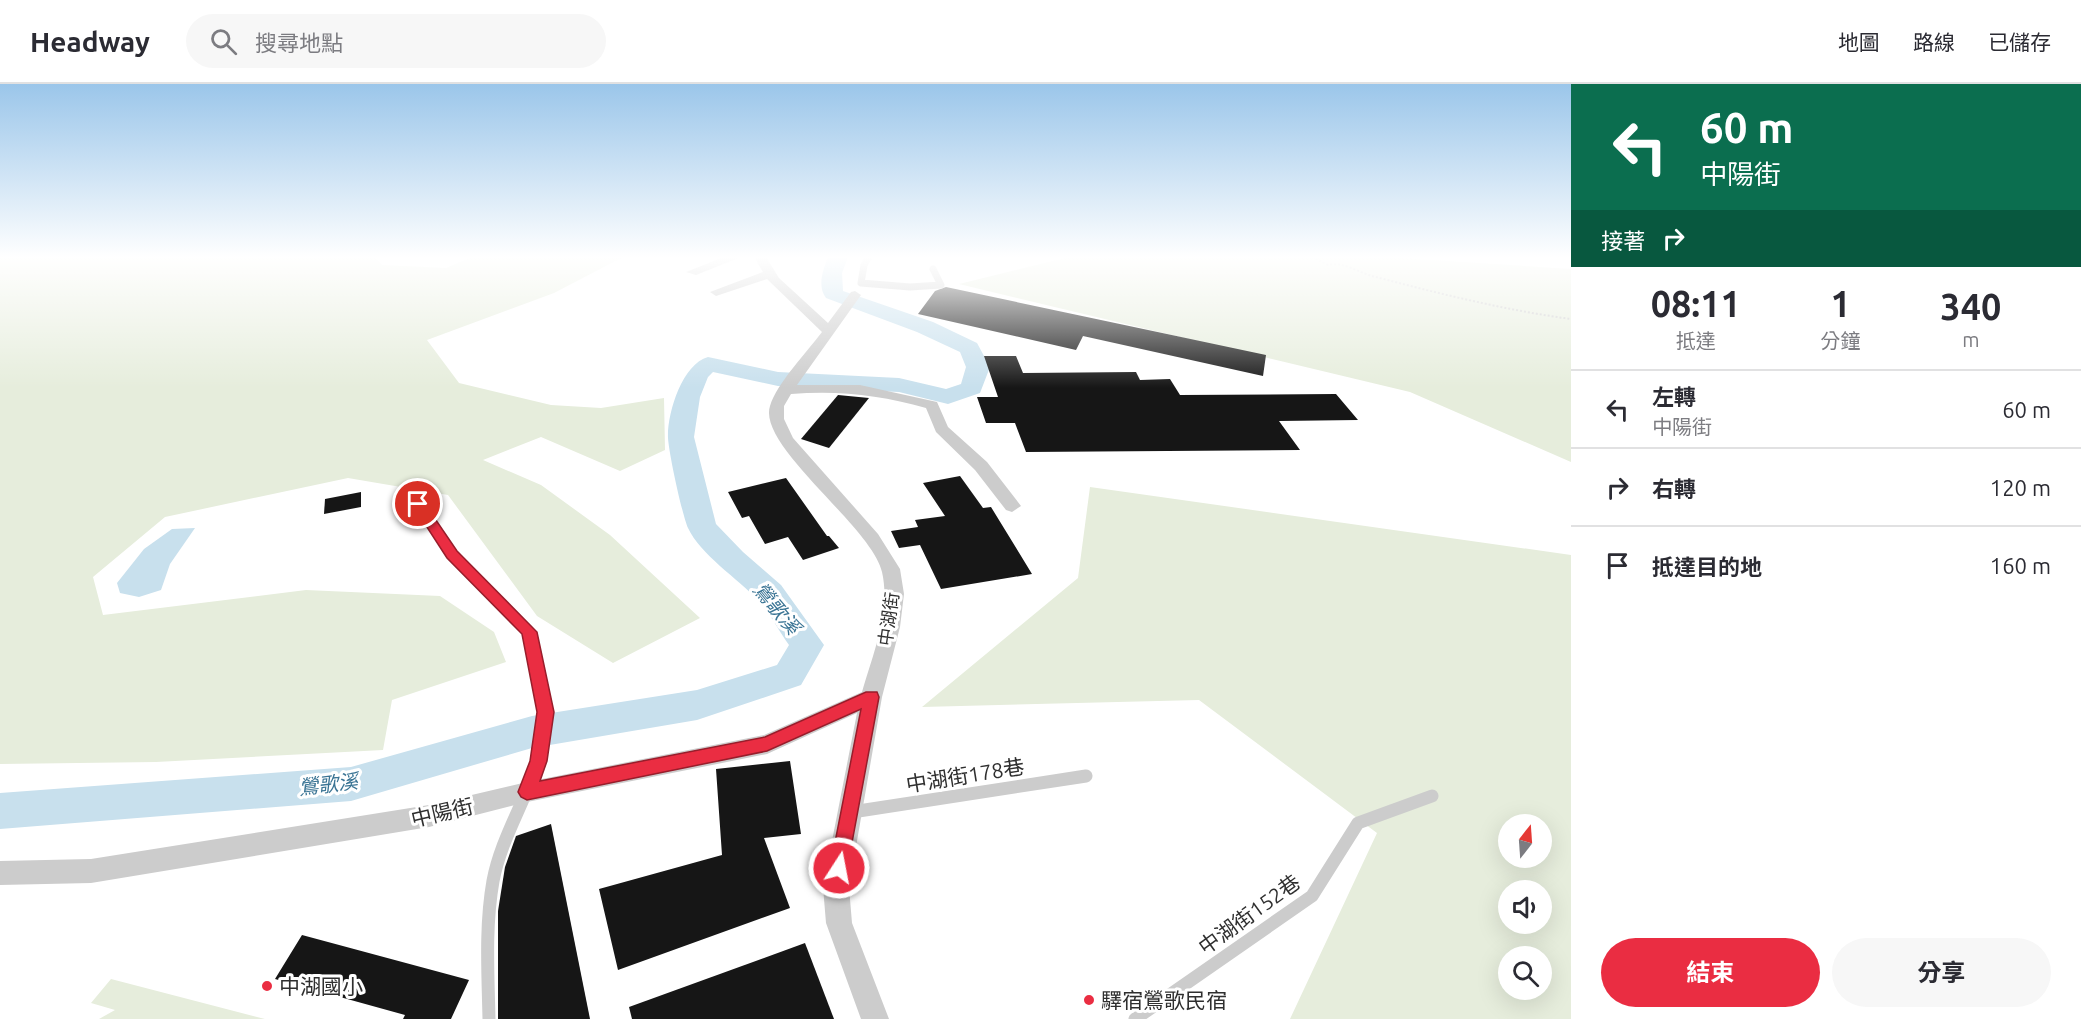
<!DOCTYPE html>
<html lang="zh-TW">
<meta charset="utf-8">
<style>
body{margin:0;font-family:Ubuntu,"Noto Sans TC",sans-serif;background:#f7f7f7;color:#2b2b33;height:100vh;display:flex;flex-direction:column;font-size:22px;white-space:nowrap}
*{box-sizing:border-box;margin:0}
p{font-size:20px;color:#7c7c81}
.icon{flex:none;width:33px;height:33px;fill:none;stroke:currentColor;stroke-width:2;stroke-linecap:round;stroke-linejoin:round}
.map{position:relative;flex:1;overflow:hidden}
.drawer{display:flex;flex-direction:column;background:#fff;width:510px}
.drawer>*{flex:none}
.top-card{background:#0b6e4f;color:#fff;overflow:hidden}
.needle{width:39px;rotate:17deg}
.fabs{position:absolute;left:1498px;top:730px;display:grid;gap:12px}
.fabs a{display:grid;place-items:center;width:54px;height:54px;border-radius:50%;background:#fff;box-shadow:0 6px 24px #0002;font-size:30px}
.pin{position:absolute;display:grid;place-items:center;width:51px;height:51px;color:#fff;margin:-26px;border:3px solid #fff;border-radius:50%;box-shadow:0 2px 6px #0007}
.me{position:absolute;width:66px;margin:-33px;rotate:11deg;stroke-linejoin:round;filter:drop-shadow(0 0 4px #0008)}
.turn{display:flex;align-items:center;gap:21px;height:126px;padding:0 30px;font-size:27px}
.turn .icon{width:78px;height:78px;stroke-width:2.5}
.turn b{display:block;font-size:42px;line-height:51px}
.then{display:flex;align-items:center;height:57px;padding:0 30px;background:#0003;gap:12px;font-size:22px}
.eta{display:flex;justify-content:space-evenly;align-items:center;height:102px;text-align:center}
.eta b{font-size:36px;font-weight:700;line-height:42px}
.action{display:flex;gap:12px;margin-top:auto;padding:12px 30px}
.action a{flex:1;height:69px;border-radius:36px;background:#ea2d42;color:#fff;font-size:24px;font-weight:700;line-height:69px;text-align:center}
.action a+a{background:#f7f7f7;color:#2b2b33}
ul{padding:0;list-style:none}
li{display:flex;align-items:center;gap:18px;height:78px;padding:0 30px;border-top:2px solid #e1e1e2}
li div{flex:1}
li b{display:block;font-size:22px}
li em{font-style:normal}
header{display:flex;align-items:center;gap:36px;box-sizing:border-box;height:84px;padding:0 30px;background:#fff;border-bottom:2px solid #e1e1e2}
header strong{font-size:28px}
nav{display:flex;gap:33px;margin-inline-start:auto;font-size:21px}
.search{width:420px;height:54px;background:#f7f7f7;display:flex;align-items:center;gap:15px;box-sizing:border-box;padding:0 21px;border-radius:33px;color:#7c7c81;font-size:22px}
main{display:flex;flex:1;min-height:0}
.map>svg:first-child{display:block}
.green{fill:#e6eddc;fill-rule:evenodd}
.water{fill:#c8e0ed}
.lines{fill:none;stroke-linecap:round;stroke-linejoin:round}
.river{fill:#c8e0ed;fill-rule:evenodd}
.building{fill:#161616}
.path{stroke:#ccc;stroke-width:2;stroke-dasharray:2 2;stroke-linecap:butt}
.lane-far3{stroke:#ccc;stroke-width:7}
.lane-far2{stroke:#ccc;stroke-width:8}
.lane-far1{stroke:#ccc;stroke-width:10}
.lane{stroke:#ccc;stroke-width:13}
.street{fill:#ccc;fill-rule:evenodd}
.route{fill:#ea2d42;stroke:#981d2b;stroke-width:1.5}
.poi-dot{fill:#ea2d42;stroke:#fff;stroke-width:2}
.labels{text-anchor:middle;dominant-baseline:central;stroke-width:6;stroke-linejoin:round;paint-order:stroke}
.street-label{font-size:18px;fill:#2f2f2f;stroke:#fff}
.water-label{font-size:20px;font-style:italic;fill:#3a7494;stroke:#fff}
.near-street-label{font-size:21px;fill:#2f2f2f;stroke:#fff}
.near-poi-label{font-size:21px;fill:#2f2f2f;stroke:#fff;text-anchor:start}
</style>
<header>
<strong>Headway</strong>
<div class="search"><svg class="icon" aria-label="search" viewBox="0 0 24 24"><circle cx="10" cy="10" r="6"/><path d="M15 15l6 6"/></svg>搜尋地點</div>
<nav><a>地圖</a><a>路線</a><a>已儲存</a></nav>
</header>
<main>
<div class="map">
<svg width="1571" height="935" viewBox="0 0 1571 935">
<rect width="100%" height="100%" fill="#fff"/>
<g class="green">
<polygon points="0,173 375,173 382,181 446,184 472,173 623,173 554,209 427,256 459,299 551,321 601,324 664,314 665,366 620,387 541,353 483,376 541,401 610,451 700,534 613,579 537,532 448,411 348,394 165,433 93,493 103,531 306,506 440,512 494,548 506,578 392,616 383,666 156,678 0,680"/>
<polygon points="1069,173 1385,173 1571,185 1571,378 1410,308 959,200"/>
<path d="M 1090,403 L 1571,471 L 1571,935 L 1290,935 L 1377,749 L 1199,616 L 922,623 L 1078,494 ZM 1509,741 L 1542,741 L 1542,774 L 1509,774 ZM 1509,807 L 1542,807 L 1542,840 L 1509,840 ZM 1509,873 L 1542,873 L 1542,906 L 1509,906 Z"/>
<polygon points="111,895 265,935 99,935 115,926 91,919"/>
</g>
<polygon class="water" points="195,444 170,480 161,506 139,513 120,509 117,499 144,465 172,445"/>
<g class="lines">
<path class="river" d="M 828,173 L 848,173 L 842,189 L 843,207 L 933,238 L 977,259 L 990,283 L 980,309 L 948,320 L 899,308 L 778,302 L 713,288 L 708,293 L 700,313 L 694,353 L 716,440 L 743,468 L 781,501 L 824,561 L 801,601 L 697,636 L 532,664 L 351,717 L 0,745 L 0,709 L 351,683 L 532,632 L 697,606 L 777,581 L 789,561 C 779,547 770,529 758,516 C 738,495 700,470 688,444 C 682,430 669,370 668,354 C 667,330 682,280 708,273 L 778,288 L 899,294 L 946,305 L 961,300 L 966,283 L 960,268 L 917,248 L 826,214 C 817,202 823,186 828,173 Z"/>
</g>
<g class="building">
<polygon points="946,203 1266,271 1263,292 1083,252 1076,266 918,230 935,207"/>
<polygon points="984,272 1016,272 1023,289 1136,288 1140,296 1170,295 1180,311 1336,310 1358,336 1279,337 1300,366 1026,368 1015,339 986,339 977,313 998,313"/>
<polygon points="838,311 869,314 829,364 801,355"/>
<polygon points="960,392 983,424 991,423 1032,490 941,505 920,461 899,464 891,447 918,443 915,436 945,432 923,399"/>
<polygon points="786,394 827,452 829,452 839,464 803,476 788,453 765,460 749,432 742,434 728,408"/>
<polygon points="361,408 361,423 324,430 325,415"/>
<polygon points="790,677 801,750 764,754 790,824 618,886 599,805 722,771 716,685"/>
<polygon points="551,740 590,935 498,935 498,827 505,783 516,752"/>
<polygon points="302,851 469,896 451,935 403,935 405,931 275,895"/>
<polygon points="805,859 834,935 632,935 629,923"/>
</g>
<g class="lines">
<path class="path" d="M 1312,173 L 1328,181 C 1342,177 1358,188 1372,192 C 1437,209 1504,226 1571,235"/>
<polyline class="lane-far3" points="869,173 864,181 861,199 910,203 941,201 933,185"/>
<polyline class="lane-far2" points="418,420 453,471"/>
<polyline class="lane-far1" points="452,469 529,548 546,628 538,677"/>
<g class="lane">
<polyline points="852,728 1086,692"/>
<path d="M 489,935 C 488,889 485,842 493,797 C 501,754 526,717 538,676"/>
<polyline points="1135,935 1312,812 1358,739 1432,712"/>
</g>
<g class="street">
<polygon points="724,173 741,173 696,191 686,188"/>
<path d="M 754,173 L 766,173 L 779,194 L 828,239 L 851,208 L 855,207 L 861,211 L 797,301 L 860,301 L 937,318 L 948,343 L 987,378 L 1021,422 L 1012,428 L 1006,426 L 975,386 L 936,348 L 926,324 C 881,311 838,306 791,310 L 784,322 L 784,335 L 793,354 L 878,450 L 900,485 L 904,510 L 900,543 L 882,613 L 849,803 L 852,839 L 889,935 L 861,935 L 826,839 L 823,803 L 857,629 L 767,670 L 527,718 L 429,743 L 91,799 L 0,801 L 0,777 L 91,775 L 429,721 L 527,698 L 764,651 L 862,608 C 873,570 891,527 882,488 C 872,443 757,362 770,322 C 777,299 807,268 822,248 L 767,195 L 716,212 L 710,208 L 763,188 Z"/>
</g>
</g>
<linearGradient id="sky" x2="0" y2="1"><stop stop-color="#9bc6ea"/><stop offset="0.57" stop-color="#fff"/><stop offset="1" stop-color="#fff" stop-opacity="0"/></linearGradient>
<rect width="1571" height="304" fill="url(#sky)"/>
<polygon class="route" points="418,416 423,417 457,467 537,548 554,628 547,677 540,697 765,653 866,608 877,608 879,613 846,791 839,793 832,791 830,784 861,625 767,667 527,716 521,713 518,708 530,677 537,628 522,550 447,474 412,420"/>
<g class="poi-dot">
<circle cx="267" cy="902" r="6"/>
<circle cx="1089" cy="916" r="6"/>
</g>
<g class="labels">
<g class="street-label">
<text transform="translate(888 535) rotate(-82)">中湖街</text>
</g>
<g class="water-label">
<text transform="translate(777 524) rotate(50)">鶯歌溪</text>
<text transform="translate(328 700) rotate(-7)">鶯歌溪</text>
</g>
<g class="near-street-label">
<text transform="translate(965 691) rotate(-9)">中湖街178巷</text>
<text transform="translate(442 728) rotate(-13)">中陽街</text>
<text transform="translate(1249 830) rotate(-36)">中湖街152巷</text>
</g>
<g class="near-poi-label">
<text x="279" y="902">中湖國小</text>
<text x="1101" y="916">驛宿鶯歌民宿</text>
</g>
</g>
</svg>
<div class="fabs">
<a><svg class="needle" viewBox="-14 -14 28 28"><path d="M0-13l5 13h-10z" fill="#e53935"/><path d="M0 13l5-13h-10z" fill="#7c7c81"/></svg></a>
<a><svg class="icon" aria-label="sound" viewBox="0 0 24 24"><path d="M4 9h4l5-4v14l-5-4H4zM17 9q2 3 0 6"/></svg></a>
<a><svg class="icon" aria-label="search" viewBox="0 0 24 24"><circle cx="10" cy="10" r="6"/><path d="M15 15l6 6"/></svg></a>
</div>
<div class="pin" style="left:418px;top:420px;background:#d93025"><svg class="icon" aria-label="arrive" viewBox="0 0 24 24"><path d="M6 21V4h12l-3 4 3 4H6"/></svg></div>
<svg class="me" style="left:839px;top:784px" viewBox="-20 -20 40 40"><circle r="17" fill="#ea2d42" stroke="#fff" stroke-width="3"/><path d="M0-11L8 9 0 5-8 9z" fill="#fff"/></svg>
</div>
<section class="drawer">
<div class="top-card">
<div class="turn"><svg class="icon" aria-label="left" viewBox="0 0 24 24"><path d="M17 20v-9H6M10 6l-5 5 5 5"/></svg><div><b>60 m</b>中陽街</div></div>
<div class="then">接著<svg class="icon" aria-label="right" viewBox="0 0 24 24"><path d="M7 20v-9h11M14 6l5 5-5 5"/></svg></div>
</div>
<div class="eta">
<div><b>08:11</b><p>抵達</p></div>
<div><b>1</b><p>分鐘</p></div>
<div><b>340</b><p>m</p></div>
</div>
<ul>
<li><svg class="icon" aria-label="left" viewBox="0 0 24 24"><path d="M17 20v-9H6M10 6l-5 5 5 5"/></svg><div><b>左轉</b><p>中陽街</p></div><em>60 m</em></li>
<li><svg class="icon" aria-label="right" viewBox="0 0 24 24"><path d="M7 20v-9h11M14 6l5 5-5 5"/></svg><div><b>右轉</b></div><em>120 m</em></li>
<li><svg class="icon" aria-label="arrive" viewBox="0 0 24 24"><path d="M6 21V4h12l-3 4 3 4H6"/></svg><div><b>抵達目的地</b></div><em>160 m</em></li>
</ul>
<div class="action"><a>結束</a><a>分享</a></div>
</section>
</main>
